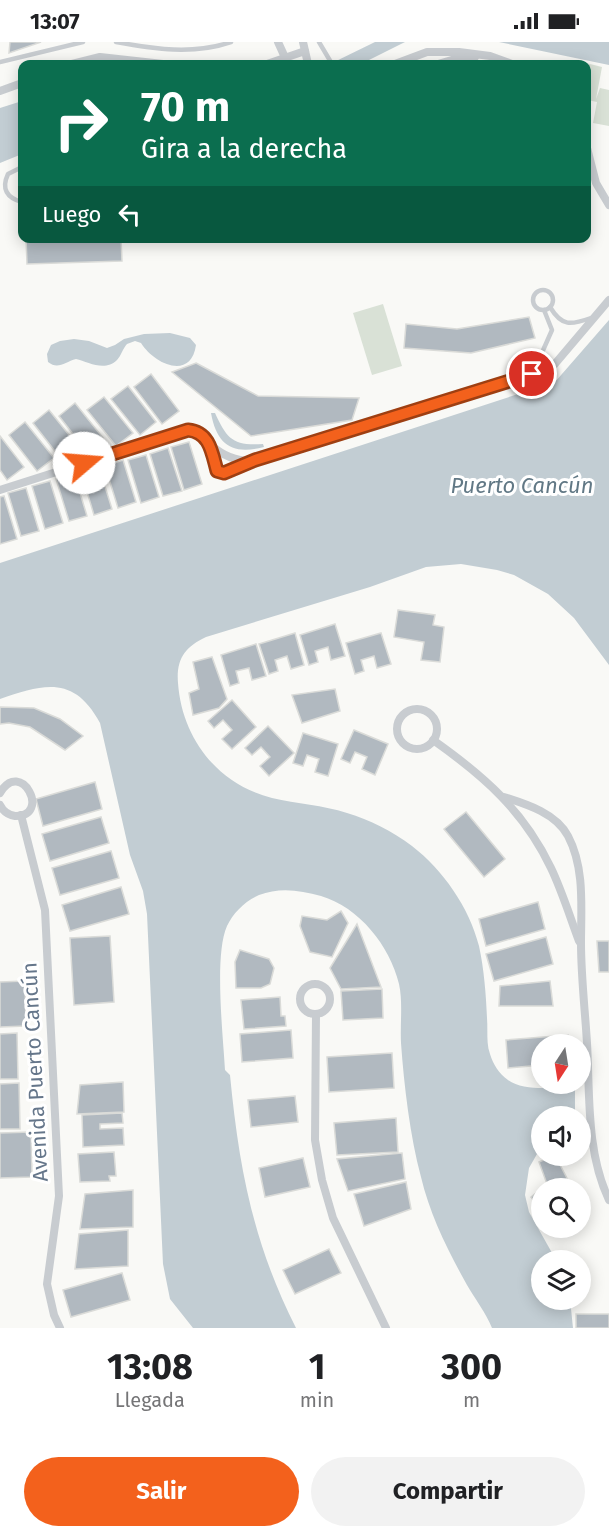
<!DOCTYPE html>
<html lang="es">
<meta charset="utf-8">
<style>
body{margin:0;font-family:"Fira Sans",sans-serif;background:#f2f2f2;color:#202124;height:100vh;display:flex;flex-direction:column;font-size:22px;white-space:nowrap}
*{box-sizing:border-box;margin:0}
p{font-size:20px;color:#757577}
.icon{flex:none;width:33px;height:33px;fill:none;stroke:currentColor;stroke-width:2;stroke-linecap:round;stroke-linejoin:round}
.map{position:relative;height:1286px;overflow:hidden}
.drawer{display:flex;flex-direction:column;background:#fff;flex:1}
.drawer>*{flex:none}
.guide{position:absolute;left:18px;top:18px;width:573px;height:183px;border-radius:12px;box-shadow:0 3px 15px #0003;background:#0b6e4f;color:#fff;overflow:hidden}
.needle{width:39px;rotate:192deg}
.buttons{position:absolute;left:531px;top:992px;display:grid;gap:12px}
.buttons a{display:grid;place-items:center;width:60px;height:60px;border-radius:50%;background:#fff;box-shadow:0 3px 15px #0003;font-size:30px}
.pin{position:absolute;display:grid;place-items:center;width:51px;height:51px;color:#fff;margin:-26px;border:3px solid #fff;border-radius:50%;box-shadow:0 2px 6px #0007}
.me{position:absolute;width:66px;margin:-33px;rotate:72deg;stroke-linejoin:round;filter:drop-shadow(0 0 4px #0008)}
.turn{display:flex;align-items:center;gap:21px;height:126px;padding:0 24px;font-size:27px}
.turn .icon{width:78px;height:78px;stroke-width:2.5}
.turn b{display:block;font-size:42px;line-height:51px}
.then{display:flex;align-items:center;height:57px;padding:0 24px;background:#0003;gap:12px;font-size:22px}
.eta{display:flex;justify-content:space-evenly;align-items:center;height:102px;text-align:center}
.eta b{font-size:36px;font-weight:700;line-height:42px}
.primary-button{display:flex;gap:12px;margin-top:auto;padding:12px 24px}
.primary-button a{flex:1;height:69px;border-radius:36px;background:#f3611c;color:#fff;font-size:24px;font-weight:700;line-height:69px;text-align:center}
.primary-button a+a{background:#f2f2f2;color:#202124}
.status{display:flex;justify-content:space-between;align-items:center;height:42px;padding:0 30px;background:#fff;direction:ltr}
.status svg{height:16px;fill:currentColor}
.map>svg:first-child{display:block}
.green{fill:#d9e1d6}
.water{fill:#c2cdd3}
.building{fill:#b1b9c0;stroke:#dadbd8;stroke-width:1.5}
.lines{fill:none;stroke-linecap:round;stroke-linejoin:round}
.lane{stroke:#c8ccd0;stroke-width:4.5}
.street{stroke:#c8ccd0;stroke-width:8}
.route-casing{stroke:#9e3f12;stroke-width:15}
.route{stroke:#f3611c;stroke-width:10}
.labels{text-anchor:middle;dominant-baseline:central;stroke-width:6;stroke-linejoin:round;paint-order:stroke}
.street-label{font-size:21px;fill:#65768a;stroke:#fff}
.water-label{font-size:22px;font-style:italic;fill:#617885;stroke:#fff}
</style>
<div class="status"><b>13:07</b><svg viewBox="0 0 49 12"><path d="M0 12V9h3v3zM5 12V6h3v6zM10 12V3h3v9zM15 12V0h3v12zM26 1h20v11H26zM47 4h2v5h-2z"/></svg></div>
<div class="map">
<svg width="609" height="1286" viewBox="0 0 609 1286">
<rect width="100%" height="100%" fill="#f9f9f6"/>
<g class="green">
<polygon points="586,21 602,25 596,57 600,46 609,48 609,84 593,81 597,60 587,58"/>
<polygon points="383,262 402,324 372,333 353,271"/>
</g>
<g class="water">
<polygon points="375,0 405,0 361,22 330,22"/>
<polygon points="499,0 609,0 609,23"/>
<polygon points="22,59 22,112 0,121 0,66"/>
<path d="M 609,278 L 609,623 L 574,576 L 548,552 L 514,533 L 497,528 L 461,522 L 426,525 L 370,545 L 206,595 C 185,605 176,617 178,641 C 182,696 217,742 272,756 C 297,762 323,763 347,771 C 370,778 392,789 412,804 C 443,828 469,865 479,904 C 484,927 486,952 487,976 C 488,988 486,1001 490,1012 C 493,1022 499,1032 508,1038 C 525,1050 554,1045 575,1045 L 575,1074 L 542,1074 L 541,1105 L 529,1126 L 525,1153 L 529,1170 L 556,1218 L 542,1218 L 542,1257 L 570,1257 L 573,1286 L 492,1286 C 486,1271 475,1257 467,1243 C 448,1209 430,1173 421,1135 C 410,1094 404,1043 401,1001 C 400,982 403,960 399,942 C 390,904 359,865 321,854 C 300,848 279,845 259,853 C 245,859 233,871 227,884 C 214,913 223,993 225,1028 L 230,1033 C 239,1126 253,1201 296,1286 L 193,1286 L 170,1257 L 163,1222 L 147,872 L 143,849 L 130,813 L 100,681 C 74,633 44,642 0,657 L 0,521 L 555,340 Z"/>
<path d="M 170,291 L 190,296 L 196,303 C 191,339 154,322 141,301 L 135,299 L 127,302 C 123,306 121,314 117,318 C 105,330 88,320 76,317 C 65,320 58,328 48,320 L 47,312 L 51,303 L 60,299 L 74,297 L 89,299 L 107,306 L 115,303 L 124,297 L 144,292 Z"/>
<path d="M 211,371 L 215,371 C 227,397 233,404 263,402 L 264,405 C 233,413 217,404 211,371 Z"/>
</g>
<g class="building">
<polygon points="10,0 41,0 9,11"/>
<polygon points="26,196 121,196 122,219 27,222"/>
<polygon points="529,275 535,296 471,311 404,306 406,282 457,287"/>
<polygon points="196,321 258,354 359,356 352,378 251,394 172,330"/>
<polygon points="151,332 179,369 162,382 134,345"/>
<polygon points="128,344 156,380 140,393 111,357"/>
<polygon points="104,355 133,391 116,404 87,368"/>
<polygon points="75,361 104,397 87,410 59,374"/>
<polygon points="49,368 78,404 61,417 33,381"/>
<polygon points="25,380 54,416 37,429 9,393"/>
<polygon points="0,394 24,425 7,438 0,428"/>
<polygon points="189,400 202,442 184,448 171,405"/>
<polygon points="168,406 182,449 163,454 150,412"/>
<polygon points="146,413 159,455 141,461 128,418"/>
<polygon points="123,418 136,460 118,466 105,424"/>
<polygon points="99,425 112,467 94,473 81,430"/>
<polygon points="74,431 87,474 69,479 56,437"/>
<polygon points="50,439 63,481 45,487 32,444"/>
<polygon points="26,446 39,489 21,494 8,451"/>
<polygon points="4,454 17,497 0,502 0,455"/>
<polygon points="398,568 435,573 433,583 444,585 440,620 421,618 424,600 394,595"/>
<polygon points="335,582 345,614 331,618 328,605 315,609 318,620 309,623 300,593"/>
<polygon points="295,591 304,623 291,627 287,614 275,618 278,629 269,632 259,602"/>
<polygon points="381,591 391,622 377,626 374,614 361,618 364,629 355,632 346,601"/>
<polygon points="256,602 266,634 252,638 249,626 236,629 239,641 230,644 221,613"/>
<polygon points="212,615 227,657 219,666 193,673 189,651 199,647 193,620"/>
<polygon points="335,647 340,669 302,681 292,653"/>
<polygon points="232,658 256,685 232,707 222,697 232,688 223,678 214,686 208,679"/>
<polygon points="0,665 34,666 60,677 83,694 65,708 30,685 9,681 0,682"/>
<polygon points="268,684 294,711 269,734 260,724 270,715 261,705 252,713 245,706"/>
<polygon points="354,688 388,702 375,733 362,727 367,715 355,710 350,721 341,717"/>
<polygon points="303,691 338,702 328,734 315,730 319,717 307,713 303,724 293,721"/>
<polygon points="95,740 102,767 43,784 36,757"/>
<polygon points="466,770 505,817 484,835 444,787"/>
<polygon points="101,775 109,801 50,819 42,792"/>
<polygon points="111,809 119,836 60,853 52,826"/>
<polygon points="121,845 129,872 70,889 62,863"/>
<polygon points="538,860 545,887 486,904 479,877"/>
<polygon points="341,869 348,881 332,915 310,910 300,884 302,874 327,878"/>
<polygon points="357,882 381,945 341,947 330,926"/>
<polygon points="110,894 114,960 74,963 70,896"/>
<polygon points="546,895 553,922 494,939 486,912"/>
<polygon points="597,899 609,899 609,930 599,930"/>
<polygon points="240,908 269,917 274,926 270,942 261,946 236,946 235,920"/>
<polygon points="25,939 26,984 0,985 0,940"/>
<polygon points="550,939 553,964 499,964 500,944"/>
<polygon points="382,947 383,976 343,978 341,949"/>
<polygon points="280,955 281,974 285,974 286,984 244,987 241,958"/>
<polygon points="291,988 293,1016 242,1020 240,992"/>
<polygon points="17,991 18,1037 0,1037 0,992"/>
<polygon points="568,993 568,1002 542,1002 542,1023 508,1026 506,998"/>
<polygon points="392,1011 394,1046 329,1050 327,1015"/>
<polygon points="123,1040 124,1070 77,1072 80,1043"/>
<polygon points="19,1041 20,1087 0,1087 0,1042"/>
<polygon points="295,1054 298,1080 251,1085 248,1058"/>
<polygon points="122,1071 123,1081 100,1082 100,1087 123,1086 124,1103 83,1105 82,1073"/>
<polygon points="396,1076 398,1110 337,1113 334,1081"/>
<polygon points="31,1090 32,1135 0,1136 0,1091"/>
<polygon points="114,1110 116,1134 109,1134 110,1139 80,1140 78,1112"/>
<polygon points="402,1111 405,1137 348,1149 337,1117"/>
<polygon points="555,1113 572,1146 542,1146 547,1142 539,1120"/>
<polygon points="303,1116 310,1145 265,1155 259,1126"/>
<polygon points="406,1140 411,1167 364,1184 354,1152"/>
<polygon points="542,1146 542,1169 531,1155"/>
<polygon points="133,1148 133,1185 80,1187 85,1152"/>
<polygon points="128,1188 128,1224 75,1227 79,1192"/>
<polygon points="329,1207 341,1231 295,1252 283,1228"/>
<polygon points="122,1231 130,1258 71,1275 63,1248"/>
<rect x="576" y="1272" width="33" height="14"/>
</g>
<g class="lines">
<g class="lane">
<path d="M 116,0 C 154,7 193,13 231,0"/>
<polyline points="319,0 332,22"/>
<polyline points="0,20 83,0"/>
<path d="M 22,125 L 8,132 C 1,147 7,156 22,160"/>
<circle cx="543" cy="258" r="10"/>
<path d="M 550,265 C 562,285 571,283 591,276"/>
<polyline points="533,331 552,288 544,268"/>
</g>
<g class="street">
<polyline points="278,0 288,22"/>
<polyline points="303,0 308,22"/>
<polyline points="72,22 100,15 163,22"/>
<polyline points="267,22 305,9"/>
<polyline points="395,22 427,10 459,10 490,14 512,22"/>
<polyline points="438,22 455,17 475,15"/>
<polyline points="0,49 22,41"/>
<polyline points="586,102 596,141 609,163"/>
<polyline points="210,402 217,429 224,431 255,419 532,332 554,323 609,258"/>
<path d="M 0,448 L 188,388 C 201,389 203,396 211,403 C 223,414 235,419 251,419"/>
<circle cx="417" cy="687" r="20"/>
<path d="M 433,698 C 484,734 524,769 551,826 C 562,849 570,875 579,899"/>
<path d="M 0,751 C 21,715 52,775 15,774 C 8,773 3,769 0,763"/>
<path d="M 504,755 C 526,762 556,771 568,794 C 585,826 581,866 581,901 C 581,934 585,968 587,1001 C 590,1053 586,1110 609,1158"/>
<polyline points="21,773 45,868 59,1154 47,1242 54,1273 60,1286"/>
<circle cx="315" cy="957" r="15"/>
<polyline points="316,972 315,1098 322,1138 333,1176 386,1286"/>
</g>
</g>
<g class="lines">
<g class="route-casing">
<path id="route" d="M 84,421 L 188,388 C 210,390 212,411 217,429 L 224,431 L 255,418 L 532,332"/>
</g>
<use href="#route" class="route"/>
</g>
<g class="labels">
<g class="street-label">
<text transform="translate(35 1030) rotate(-93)">Avenida Puerto Cancún</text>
</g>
<g class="water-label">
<text x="522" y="443">Puerto Cancún</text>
</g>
</g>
</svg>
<div class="buttons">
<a><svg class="needle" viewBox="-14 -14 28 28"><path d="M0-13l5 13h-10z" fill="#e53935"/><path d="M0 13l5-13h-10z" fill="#757577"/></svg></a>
<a><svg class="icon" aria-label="sound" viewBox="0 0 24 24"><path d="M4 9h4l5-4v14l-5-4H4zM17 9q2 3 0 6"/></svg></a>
<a><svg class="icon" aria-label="search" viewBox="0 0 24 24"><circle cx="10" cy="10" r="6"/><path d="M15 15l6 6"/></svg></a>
<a><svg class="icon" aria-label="layers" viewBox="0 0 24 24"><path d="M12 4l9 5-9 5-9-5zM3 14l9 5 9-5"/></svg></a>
</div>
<div class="pin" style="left:532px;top:332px;background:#d93025"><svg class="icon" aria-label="arrive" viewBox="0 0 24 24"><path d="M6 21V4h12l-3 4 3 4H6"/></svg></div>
<svg class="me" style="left:84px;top:421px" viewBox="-20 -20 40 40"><circle r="19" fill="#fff"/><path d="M0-13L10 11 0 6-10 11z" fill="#f3611c"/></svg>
<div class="guide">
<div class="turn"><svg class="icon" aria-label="right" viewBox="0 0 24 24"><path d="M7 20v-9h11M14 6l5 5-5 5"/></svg><div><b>70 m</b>Gira a la derecha</div></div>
<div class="then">Luego<svg class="icon" aria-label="left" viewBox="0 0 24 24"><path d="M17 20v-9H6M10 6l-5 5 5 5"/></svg></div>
</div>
</div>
<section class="drawer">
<div class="eta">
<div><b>13:08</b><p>Llegada</p></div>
<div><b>1</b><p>min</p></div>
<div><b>300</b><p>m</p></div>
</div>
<div class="primary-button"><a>Salir</a><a>Compartir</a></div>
</section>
